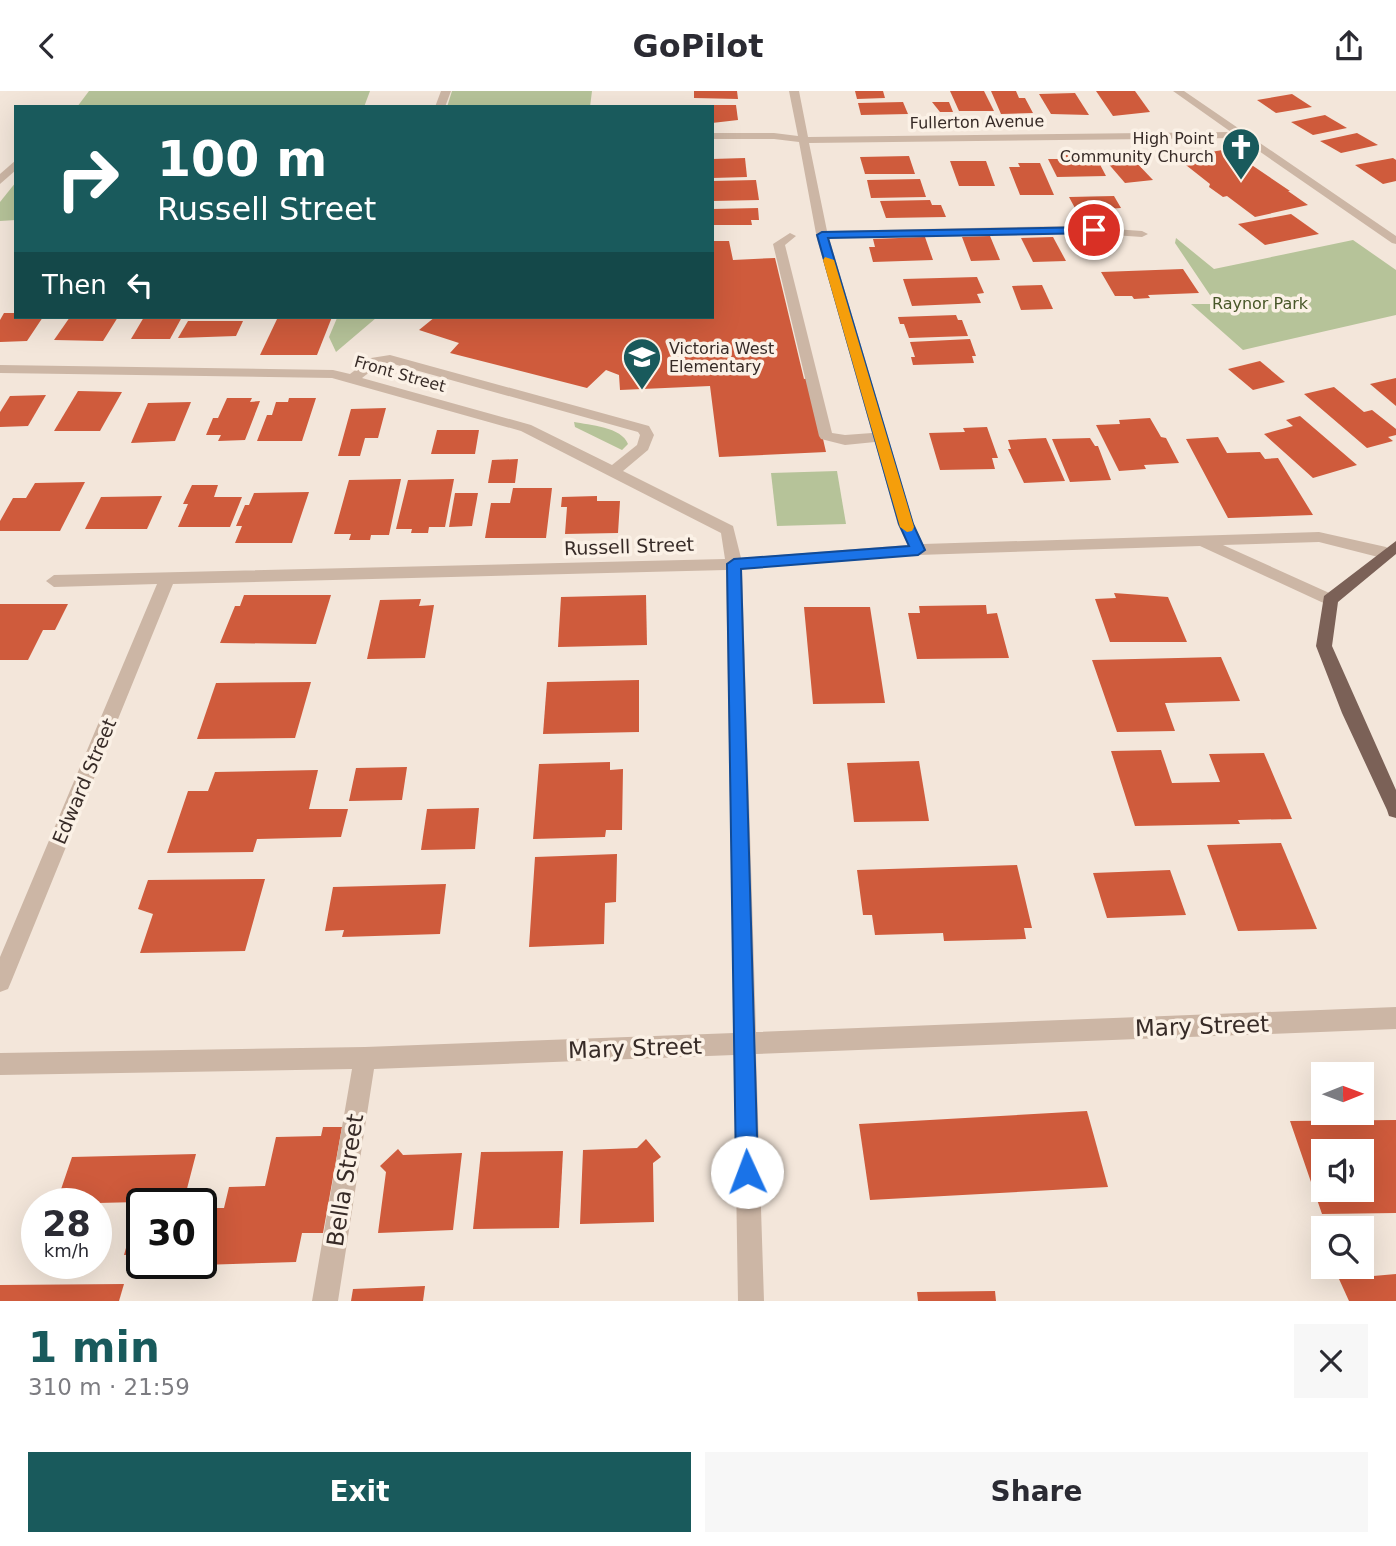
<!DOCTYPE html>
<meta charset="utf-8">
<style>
body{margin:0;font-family:"DejaVu Sans",sans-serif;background:#f7f7f7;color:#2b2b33;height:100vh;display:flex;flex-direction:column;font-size:26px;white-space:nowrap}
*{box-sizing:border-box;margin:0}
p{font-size:23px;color:#7c7c81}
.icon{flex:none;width:38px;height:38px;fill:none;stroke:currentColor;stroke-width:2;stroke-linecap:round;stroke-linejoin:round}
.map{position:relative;height:1210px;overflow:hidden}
.drawer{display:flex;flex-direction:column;background:#fff;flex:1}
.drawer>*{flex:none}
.hud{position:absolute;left:14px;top:14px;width:700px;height:214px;border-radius:0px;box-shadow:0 7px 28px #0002;background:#195a5c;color:#fff;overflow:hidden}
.needle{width:46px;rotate:89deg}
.fabs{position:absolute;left:1311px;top:971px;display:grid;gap:14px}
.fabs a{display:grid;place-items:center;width:63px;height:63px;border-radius:0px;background:#fff;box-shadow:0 7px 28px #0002;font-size:35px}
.speed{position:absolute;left:21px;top:1097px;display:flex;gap:14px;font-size:35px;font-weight:700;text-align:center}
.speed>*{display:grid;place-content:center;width:91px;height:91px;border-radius:50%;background:#fff;box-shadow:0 7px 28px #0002;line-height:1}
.speed small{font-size:18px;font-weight:400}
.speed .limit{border:4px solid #111;border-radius:10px;background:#fff;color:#111}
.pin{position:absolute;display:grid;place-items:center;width:60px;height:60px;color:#fff;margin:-30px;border:4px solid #fff;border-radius:50%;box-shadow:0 2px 7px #0007}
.me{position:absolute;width:77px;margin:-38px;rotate:358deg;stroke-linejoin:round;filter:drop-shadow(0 0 5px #0008)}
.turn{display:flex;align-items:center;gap:24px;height:147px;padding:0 28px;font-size:32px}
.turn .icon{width:91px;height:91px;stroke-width:2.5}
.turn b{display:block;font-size:49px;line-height:60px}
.then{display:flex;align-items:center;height:66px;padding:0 28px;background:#0003;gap:14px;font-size:26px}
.round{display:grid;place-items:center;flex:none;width:74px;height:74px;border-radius:0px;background:#f7f7f7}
.headline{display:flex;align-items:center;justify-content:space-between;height:119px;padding:0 28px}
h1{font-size:42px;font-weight:800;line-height:52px;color:#195a5c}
.button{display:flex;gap:14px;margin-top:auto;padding:14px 28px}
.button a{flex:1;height:80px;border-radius:0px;background:#195a5c;color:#fff;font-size:28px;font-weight:800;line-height:80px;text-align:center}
.button a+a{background:#f7f7f7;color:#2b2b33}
header{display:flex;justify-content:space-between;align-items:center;height:91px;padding:0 28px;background:#fff;font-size:32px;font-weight:800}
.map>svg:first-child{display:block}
.green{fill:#b6c399}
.building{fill:#cf5b3c;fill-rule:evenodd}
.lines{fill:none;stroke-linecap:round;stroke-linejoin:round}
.minor{fill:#ccb6a5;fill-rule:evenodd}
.major{fill:#7b6157;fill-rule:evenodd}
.route{fill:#1a73e8;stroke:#114b97;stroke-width:2}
.slow{fill:#f59e0b}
.labels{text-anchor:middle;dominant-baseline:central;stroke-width:7;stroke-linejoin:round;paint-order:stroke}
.far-street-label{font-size:16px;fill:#372b27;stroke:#fbf1e6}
.far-poi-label{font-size:16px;fill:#372b27;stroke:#fbf1e6;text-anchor:end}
.far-park-label{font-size:16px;fill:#485729;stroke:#fbf1e6}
.street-label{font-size:19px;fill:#372b27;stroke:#fbf1e6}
.near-street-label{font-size:23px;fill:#372b27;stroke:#fbf1e6}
</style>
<header><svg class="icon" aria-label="back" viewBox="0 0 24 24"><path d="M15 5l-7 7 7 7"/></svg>GoPilot<svg class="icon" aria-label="share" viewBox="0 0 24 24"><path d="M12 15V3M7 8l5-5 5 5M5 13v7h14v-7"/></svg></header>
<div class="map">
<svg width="1396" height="1210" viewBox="0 0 1396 1210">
<rect width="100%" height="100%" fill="#f3e6da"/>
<g class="green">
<polygon points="89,0 370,0 364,16 77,16"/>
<polygon points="452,0 592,0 590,16 447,16"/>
<polygon points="16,91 16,129 0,130 0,111"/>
<polygon points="1176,147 1214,178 1353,149 1396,179 1396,224 1243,259 1191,213 1216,213 1175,152"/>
<polygon points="337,227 376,227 336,261 329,246"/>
<path d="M 574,331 C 589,334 622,336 628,353 L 622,359 L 575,336 Z"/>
<polygon points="837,380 846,433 777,435 771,382"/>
</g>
<g class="building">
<polygon points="694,0 737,0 738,8 694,7"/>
<polygon points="855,0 883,0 885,7 857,8"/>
<polygon points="950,0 984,0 994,20 959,20"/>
<polygon points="991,0 1016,0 1019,7 1025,7 1033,22 1001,23"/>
<polygon points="1096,0 1135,0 1150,21 1113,25"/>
<polygon points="1075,2 1089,24 1051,23 1039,3"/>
<polygon points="1292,3 1312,16 1276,22 1257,9"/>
<polygon points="903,11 908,23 861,24 858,12"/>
<polygon points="932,11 949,11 953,21 940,21"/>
<polygon points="712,14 736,14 738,29 712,32"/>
<polygon points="1325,24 1347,37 1313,44 1291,31"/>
<polygon points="1357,42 1378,54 1341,62 1320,50"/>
<polygon points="1228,58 1290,100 1288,100 1308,114 1255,126 1227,105 1223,106 1209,96 1210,93 1177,67"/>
<polygon points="1063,64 1095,64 1106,85 1057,86 1048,68 1065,68"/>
<polygon points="909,65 915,83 865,83 860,66"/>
<polygon points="745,67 747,86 712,87 712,68"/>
<polygon points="1132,67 1153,89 1125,92 1106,70"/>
<polygon points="1393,67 1396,69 1396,90 1383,93 1355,74"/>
<polygon points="950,70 986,70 995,95 959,95"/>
<polygon points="1018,72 1040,72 1054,104 1020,104 1009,76 1020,76"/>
<polygon points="920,88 926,106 871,107 867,89"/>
<polygon points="756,89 759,109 712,110 712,90"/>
<polygon points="1114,105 1121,117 1095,119 1076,119 1069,106"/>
<polygon points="930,109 932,114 941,114 946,126 886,127 880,110"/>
<polygon points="758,117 759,129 751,129 752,134 712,134 712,118"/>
<polygon points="1291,123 1319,143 1265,154 1238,133"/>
<polygon points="990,145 1000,169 971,170 962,146"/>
<polygon points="925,146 933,169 873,171 869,156 875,156 873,148"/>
<polygon points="1053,146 1066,170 1033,171 1021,147"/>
<polygon points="712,150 729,150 733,169 775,167 804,288 809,287 826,361 719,366 710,295 620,299 619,284 606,279 587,297 450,262 459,252 419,239 435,226 712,226"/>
<polygon points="1183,178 1199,202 1148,204 1150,207 1134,208 1132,205 1115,205 1101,181"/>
<polygon points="977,186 984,202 977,203 981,212 912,215 903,188"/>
<polygon points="1042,194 1053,218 1021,219 1012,195"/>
<polygon points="4,222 16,222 16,226 43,226 27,250 0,251 0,229"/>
<polygon points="956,224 958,229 962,229 968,245 909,247 904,233 900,233 898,226"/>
<polygon points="70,226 118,226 103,250 54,249"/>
<polygon points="144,226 182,226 170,248 131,248"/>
<polygon points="278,226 332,226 317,264 260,264"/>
<polygon points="188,230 243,230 236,245 178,247"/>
<polygon points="970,248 976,265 972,265 974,272 913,274 911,266 915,266 910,251"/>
<polygon points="1260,270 1285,291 1253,299 1228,278"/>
<polygon points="1396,287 1396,315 1370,293"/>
<polygon points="1334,296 1364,321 1372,319 1396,338 1396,344 1388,346 1393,350 1367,357 1304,303"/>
<polygon points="78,300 122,301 100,340 54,340"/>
<polygon points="46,304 28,335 0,336 0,321 10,305"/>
<polygon points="227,307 252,307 250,311 260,310 245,349 218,350 221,344 206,344 213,327 218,327"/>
<polygon points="289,307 316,307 302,350 257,350 267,324 272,324 276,311 288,311"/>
<polygon points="191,311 175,350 131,352 148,312"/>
<polygon points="386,317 378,347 365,347 360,365 338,365 351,318"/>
<polygon points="1300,325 1357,374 1313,387 1264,343 1293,335 1286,329"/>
<polygon points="1150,327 1161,346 1166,347 1179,372 1144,374 1146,378 1119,380 1096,334 1120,333 1119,329"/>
<polygon points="987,336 998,367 992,367 995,378 940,379 929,342 965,341 963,337"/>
<polygon points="437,339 479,339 475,363 431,363"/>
<polygon points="1218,346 1227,362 1260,361 1265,368 1278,367 1313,424 1228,427 1186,348"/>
<polygon points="1046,347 1065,390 1024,392 1008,358 1011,358 1008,349"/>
<polygon points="1090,347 1095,355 1098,355 1111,389 1070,391 1052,348"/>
<polygon points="518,368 515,392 488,392 492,369"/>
<polygon points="401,388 389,444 371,444 370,449 349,449 351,443 334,443 349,389"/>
<polygon points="454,388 445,436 429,436 428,442 411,442 412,438 396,438 408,389"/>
<polygon points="85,391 60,440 0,440 0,430 13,407 26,407 35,392"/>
<polygon points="192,394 218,394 214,406 242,406 230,436 178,436 188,413 183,413"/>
<polygon points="513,397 552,397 546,447 485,447 491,412 510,412"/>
<polygon points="309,401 292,452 235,452 242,435 236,435 245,414 249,414 254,402"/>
<polygon points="455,402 478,402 472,435 449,436"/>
<polygon points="162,405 147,438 85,438 101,406"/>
<polygon points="597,405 597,410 620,410 618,442 565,443 567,416 561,416 562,406"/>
<polygon points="1114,502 1168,506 1187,551 1110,551 1095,508 1116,507"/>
<polygon points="244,504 331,504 316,553 220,552 235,515 240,515"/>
<polygon points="646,504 647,554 558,556 561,506"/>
<polygon points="421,508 419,515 434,514 425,567 367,568 380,509"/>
<polygon points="0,513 68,513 55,539 43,539 28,569 0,569"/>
<polygon points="986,514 987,523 997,522 1009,567 917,568 908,522 920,522 919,515"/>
<polygon points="804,516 870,516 885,612 813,613"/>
<polygon points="1221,566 1240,610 1165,612 1175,640 1117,641 1092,569"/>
<polygon points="639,589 639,641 543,643 547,591"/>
<polygon points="311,591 295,647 197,648 216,592"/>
<polygon points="1161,659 1172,692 1220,691 1209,663 1264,662 1292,728 1238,729 1240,733 1135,735 1111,660"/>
<polygon points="919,670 929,730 854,731 847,672"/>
<polygon points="610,671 610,679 623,678 622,739 606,739 605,746 533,748 539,673"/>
<polygon points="407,676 402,709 349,710 356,677"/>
<polygon points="318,679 309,718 348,718 341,746 257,748 253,761 167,762 188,700 208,700 215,681"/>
<polygon points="479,717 475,758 421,759 427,718"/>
<polygon points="1281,752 1317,838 1238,840 1207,754"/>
<polygon points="617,763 616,811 605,812 604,853 529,856 535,766"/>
<polygon points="1017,774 1032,837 1024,837 1026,848 944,850 943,842 875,844 872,824 863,824 857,779"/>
<polygon points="1170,779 1186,824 1107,827 1093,782"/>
<polygon points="265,788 245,860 140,862 153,823 138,818 148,789"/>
<polygon points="446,793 440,843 342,846 344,839 325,840 333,796"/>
<polygon points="1087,1020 1108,1096 870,1109 859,1033"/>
<path d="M 1396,1029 L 1396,1122 L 1322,1123 L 1290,1030 ZM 1323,1060 L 1362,1060 L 1362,1099 L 1323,1099 Z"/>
<polygon points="323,1036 342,1036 323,1142 302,1142 296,1171 201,1174 201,1117 224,1117 229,1096 265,1095 276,1046 321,1045"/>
<polygon points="646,1048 661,1066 653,1072 654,1131 580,1133 583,1059 637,1057"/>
<polygon points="398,1058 403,1064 462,1062 453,1139 378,1142 386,1081 380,1075"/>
<polygon points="563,1060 559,1137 473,1138 481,1061"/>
<polygon points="196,1063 183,1113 142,1113 142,1163 124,1164 139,1111 56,1113 72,1066"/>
<polygon points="1396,1183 1396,1210 1349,1210 1339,1188"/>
<polygon points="124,1193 119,1210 0,1210 0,1194"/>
<polygon points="425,1195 423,1210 351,1210 353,1198"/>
<polygon points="995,1200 996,1210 918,1210 917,1201"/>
</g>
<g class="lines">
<g class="minor">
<polygon points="441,0 451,0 445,16 435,16"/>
<path d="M 789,0 L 799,0 L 808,46 L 1231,41 L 1173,0 L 1184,0 L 1396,145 L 1396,153 L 1392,152 L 1240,47 L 809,52 L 827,140 L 1070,135 L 1142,140 L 1148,143 L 1142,146 L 1070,141 L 829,147 L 914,434 L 923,453 L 1319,441 L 1386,456 L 1394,462 L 1386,468 L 1319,451 L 1223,454 L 1336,505 L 1338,509 L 1336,513 L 1330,515 L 1200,455 L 918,464 L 742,478 L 756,941 L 1396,916 L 1396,938 L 756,963 L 764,1210 L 738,1210 L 734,964 L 374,978 L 338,1210 L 312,1210 L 352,978 L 0,984 L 0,962 L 365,956 L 734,942 L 726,479 L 173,493 L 11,891 L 8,898 L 0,901 L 0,866 L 157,493 L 54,496 L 46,490 L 54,484 L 725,468 L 721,442 L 521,340 L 332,287 L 0,282 L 0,274 L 333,279 L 350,283 L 371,267 L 390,264 L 649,335 L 654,344 L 648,359 L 623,380 L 733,435 L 741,467 L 908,454 L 898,434 L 875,351 L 845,354 L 821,348 L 819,345 L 773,153 L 790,142 L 796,145 L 785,154 L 832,342 L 845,344 L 872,342 L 817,148 L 799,51 L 774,48 L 712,48 L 712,42 L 774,42 L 798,45 ZM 390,272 L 638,341 L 640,344 L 637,354 L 612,374 L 531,334 L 362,287 L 380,273 Z"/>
<polygon points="16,69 16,79 0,93 0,83"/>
</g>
<polygon class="major" points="1396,450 1396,463 1338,511 1332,555 1396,699 1396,727 1389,725 1387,719 1342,622 1316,555 1324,505"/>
</g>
<polygon class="route" points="1094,136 1099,139 1098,142 828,147 913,433 925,459 918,464 741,478 758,1081 755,1089 747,1092 740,1089 736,1081 727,473 734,468 909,455 899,433 817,144 822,141"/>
<polygon class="slow" points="825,166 834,169 914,436 912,440 907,441 900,436 823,169"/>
<defs>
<g id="church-pin" transform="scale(2.0125)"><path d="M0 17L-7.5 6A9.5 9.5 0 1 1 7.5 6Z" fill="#195a5c" stroke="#fbf1e6"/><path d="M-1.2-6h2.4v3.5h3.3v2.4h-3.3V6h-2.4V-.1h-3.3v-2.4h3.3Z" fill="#fff"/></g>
<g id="school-pin" transform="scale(2.0125)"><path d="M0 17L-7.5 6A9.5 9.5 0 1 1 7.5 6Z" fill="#195a5c" stroke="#fbf1e6"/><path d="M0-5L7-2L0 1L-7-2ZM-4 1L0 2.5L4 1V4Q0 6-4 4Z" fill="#fff"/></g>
</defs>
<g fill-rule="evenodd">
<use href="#church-pin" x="1241" y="56"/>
<use href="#school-pin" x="642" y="266"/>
</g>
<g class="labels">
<g class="far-street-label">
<text transform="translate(977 31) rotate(-1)">Fullerton Avenue</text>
<text transform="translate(400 283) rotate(16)">Front Street</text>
</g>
<g class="far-poi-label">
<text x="1214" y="47">High Point<tspan x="1214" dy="18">Community Church</tspan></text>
<text x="669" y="257" text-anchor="start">Victoria West<tspan x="669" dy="18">Elementary</tspan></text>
</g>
<g class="far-park-label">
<text x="1260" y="212">Raynor Park</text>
</g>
<g class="street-label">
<text transform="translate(629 455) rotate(-2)">Russell Street</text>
<text transform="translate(84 690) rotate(-67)">Edward Street</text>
</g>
<g class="near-street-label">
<text transform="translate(1202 935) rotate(-2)">Mary Street</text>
<text transform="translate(635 957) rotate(-2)">Mary Street</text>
<text transform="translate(345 1089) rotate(-81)">Bella Street</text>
</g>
</g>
</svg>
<div class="fabs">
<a><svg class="needle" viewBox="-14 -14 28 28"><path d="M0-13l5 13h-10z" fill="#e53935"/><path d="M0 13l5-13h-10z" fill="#7c7c81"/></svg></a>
<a><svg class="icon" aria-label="sound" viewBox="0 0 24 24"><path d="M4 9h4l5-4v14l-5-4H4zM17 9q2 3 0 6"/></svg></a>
<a><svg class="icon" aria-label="search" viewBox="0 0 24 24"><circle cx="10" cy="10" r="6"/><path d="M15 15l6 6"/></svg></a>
</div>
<div class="speed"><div>28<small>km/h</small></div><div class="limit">30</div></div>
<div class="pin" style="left:1094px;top:139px;background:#d93025"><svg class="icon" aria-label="arrive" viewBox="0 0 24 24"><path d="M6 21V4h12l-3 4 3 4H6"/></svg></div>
<svg class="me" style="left:747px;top:1081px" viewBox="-20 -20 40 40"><circle r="19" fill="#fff"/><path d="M0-13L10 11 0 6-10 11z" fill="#1a73e8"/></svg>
<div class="hud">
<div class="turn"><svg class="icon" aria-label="right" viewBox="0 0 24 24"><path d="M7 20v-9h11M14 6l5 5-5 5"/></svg><div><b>100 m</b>Russell Street</div></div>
<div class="then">Then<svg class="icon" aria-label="left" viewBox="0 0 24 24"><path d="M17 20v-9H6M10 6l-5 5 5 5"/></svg></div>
</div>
</div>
<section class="drawer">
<div class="headline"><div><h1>1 min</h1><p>310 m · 21:59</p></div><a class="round"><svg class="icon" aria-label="close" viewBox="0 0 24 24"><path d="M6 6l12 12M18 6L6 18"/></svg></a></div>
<div class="button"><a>Exit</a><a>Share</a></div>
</section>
